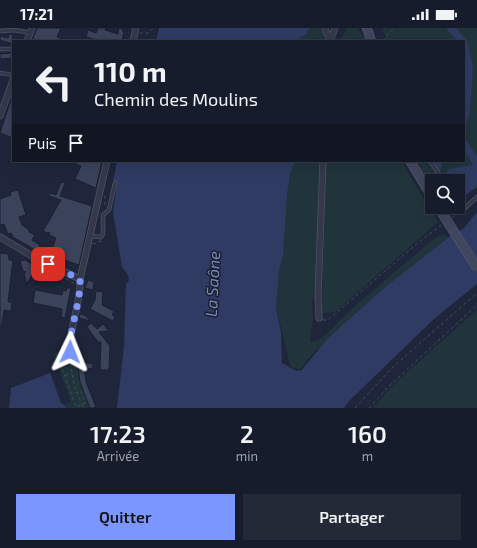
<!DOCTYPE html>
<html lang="fr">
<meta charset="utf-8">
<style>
body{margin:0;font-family:"Exo 2",sans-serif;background:#242938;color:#f1f3f6;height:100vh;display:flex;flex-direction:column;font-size:15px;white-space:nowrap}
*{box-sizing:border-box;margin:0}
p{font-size:13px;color:#9ea1a9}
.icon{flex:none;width:22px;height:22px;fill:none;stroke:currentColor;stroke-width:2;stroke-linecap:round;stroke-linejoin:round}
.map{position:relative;height:380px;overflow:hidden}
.panel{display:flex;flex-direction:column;background:#171c2c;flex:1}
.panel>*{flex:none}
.banner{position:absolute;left:12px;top:12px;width:453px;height:122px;border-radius:0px;box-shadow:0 4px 16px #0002,0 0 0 1px #363a48;background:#171c2c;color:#f1f3f6;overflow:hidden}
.controls{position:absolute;left:425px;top:146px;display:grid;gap:8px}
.controls a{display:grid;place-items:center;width:40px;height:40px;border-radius:0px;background:#171c2c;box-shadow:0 4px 16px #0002,0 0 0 1px #363a48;font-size:20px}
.pin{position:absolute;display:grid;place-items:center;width:34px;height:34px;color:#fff;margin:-17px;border-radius:8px;box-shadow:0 2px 6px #0006}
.me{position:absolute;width:44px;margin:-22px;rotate:2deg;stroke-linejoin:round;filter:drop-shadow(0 0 3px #0008)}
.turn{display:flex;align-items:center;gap:14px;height:84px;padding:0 16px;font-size:18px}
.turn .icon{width:52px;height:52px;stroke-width:2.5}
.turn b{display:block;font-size:28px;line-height:34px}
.then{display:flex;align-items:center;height:38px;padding:0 16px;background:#0003;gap:8px;font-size:15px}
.eta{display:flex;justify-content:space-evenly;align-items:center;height:68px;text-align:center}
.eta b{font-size:24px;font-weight:600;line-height:28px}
.action{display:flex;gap:8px;margin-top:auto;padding:8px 16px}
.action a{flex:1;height:46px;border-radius:0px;background:#7b96ff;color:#111;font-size:16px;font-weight:600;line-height:46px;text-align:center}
.action a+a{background:#242938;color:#f1f3f6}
.status{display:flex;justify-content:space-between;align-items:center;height:28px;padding:0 20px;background:#171c2c;direction:ltr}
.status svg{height:11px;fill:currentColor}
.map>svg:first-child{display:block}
.green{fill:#21343c}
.water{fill:#2f3b62}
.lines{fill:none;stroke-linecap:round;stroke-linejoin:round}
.river{stroke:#2f3b62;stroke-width:8}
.building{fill:#3b435b;stroke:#1a2032}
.lane-casing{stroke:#4e5366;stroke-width:4.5}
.street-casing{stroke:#4e5366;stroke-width:7}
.secondary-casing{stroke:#4e5366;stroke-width:10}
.path{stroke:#3c5057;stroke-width:1;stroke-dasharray:3 3;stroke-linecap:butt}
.lane{stroke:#33394b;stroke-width:3}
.street{stroke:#33394b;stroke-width:5.5}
.secondary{stroke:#41465f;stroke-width:8}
.secondary-bridge-casing{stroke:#4e5366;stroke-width:10;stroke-linecap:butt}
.secondary-bridge{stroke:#41465f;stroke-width:8}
.route{stroke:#7b96ff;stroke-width:7;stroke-dasharray:0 12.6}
.labels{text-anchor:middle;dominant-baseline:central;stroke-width:3;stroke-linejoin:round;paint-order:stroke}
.water-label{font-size:16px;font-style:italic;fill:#7a89b7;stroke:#191e30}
</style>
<div class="status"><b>17:21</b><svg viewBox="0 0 49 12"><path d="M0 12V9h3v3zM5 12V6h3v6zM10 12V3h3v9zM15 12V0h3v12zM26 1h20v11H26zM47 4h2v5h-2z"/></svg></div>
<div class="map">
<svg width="477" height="380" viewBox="0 0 477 380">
<rect width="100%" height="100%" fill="#1f263b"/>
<g class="green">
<polygon points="310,0 321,0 325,13 296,13 305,7"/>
<polygon points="347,0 357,0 363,8 364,13 340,13"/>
<polygon points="382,0 448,0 458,13 387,13"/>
<polygon points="455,0 477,0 477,130 464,110 464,102 470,75 472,41 467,14"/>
<polygon points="464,122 475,137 449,141 446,144 449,153 448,153 433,133 464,133"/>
<path d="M 295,133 L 321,133 L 318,215 L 316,225 L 315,260 L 312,273 L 313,288 L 310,314 C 321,314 332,300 339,293 C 370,264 403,237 435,210 L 442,207 L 449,209 L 385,259 L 327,311 L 320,320 L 317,321 L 300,341 L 293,340 L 290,337 L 276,279 L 279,244 L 283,228 L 287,167 L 290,146 Z"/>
<polygon points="326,133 403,133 408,145 438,194 335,284 322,285"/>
<polygon points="416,133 428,133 442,153 432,153 432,158"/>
<polygon points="477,282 477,380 373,380 397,353"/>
<polygon points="63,322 70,324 76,322 78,338 90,380 66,380 65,377 71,373 53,326"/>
</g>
<g class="water">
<polygon points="159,0 310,0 305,7 296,13 156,13"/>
<polygon points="117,133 295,133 290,146 287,167 283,228 279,244 276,279 281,305 282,335 296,343 302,342 327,311 385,259 449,209 464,200 477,184 477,256 435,290 349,373 344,380 117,380 124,318 126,256 129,253 128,247 122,239 113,184 117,156 113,154"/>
<polygon points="477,136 477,159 463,169 458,166 458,153 449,153 446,144 449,141"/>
<polygon points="50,345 61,375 65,377 66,380 9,380 11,360"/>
</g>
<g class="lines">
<g class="river">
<polyline points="451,0 462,13"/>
<polyline points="464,16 469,41 466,80 464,91"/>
<polyline points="464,116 477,135"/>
<polyline points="437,140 438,133"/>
</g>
</g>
<g class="building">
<polygon points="37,0 61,0 57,9 67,13 32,13"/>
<polygon points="98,0 106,0 105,2 118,6 119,0 123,1 122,3 124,3 122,13 100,13 86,9 88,2 96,5"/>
<polygon points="9,6 13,7 12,11 13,12 13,16 0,12 0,8 8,10"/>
<polygon points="13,25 13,30 0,31 0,26"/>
<polygon points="12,68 13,68 13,110 0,105"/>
<polygon points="68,133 102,133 96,160 75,151 81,138"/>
<polygon points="61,154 65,155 60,168 92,178 79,237 64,232 62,235 59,234 60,231 43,226 45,219 52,221 56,210 49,207 50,205 48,204 47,205 43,203 61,172 49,168 50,165 56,167"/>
<polygon points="18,162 26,187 19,189 22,197 29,202 29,204 35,207 32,212 40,217 37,223 13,209 11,205 8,206 4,196 0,197 0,171 11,167 10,164"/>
<polygon points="0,225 8,226 9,232 13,232 8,274 12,274 11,283 4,282 2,297 0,297"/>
<polygon points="25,232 48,245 45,249 34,243 27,256 24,246 26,244 23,243 20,233"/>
<polygon points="88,252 94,254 93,262 85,260"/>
<polygon points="67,260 71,260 65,290 61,289 62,281 33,275 35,262 62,267 63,262 66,263"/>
<polygon points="96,263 103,264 102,274 103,275 102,277 114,283 112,287 115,288 113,293 90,281 95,272"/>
<polygon points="80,286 86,288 90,293 79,290"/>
<polygon points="91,295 97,301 103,296 109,303 99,304 110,318 109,342 100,342 101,314 98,314 87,299"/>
<polygon points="79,333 93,336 92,341 84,340 86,354 96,379 93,380 90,380 80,354 78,338"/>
</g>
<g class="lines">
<g class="lane-casing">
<g id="lane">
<polyline points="0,3 16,2 30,5"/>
<polyline points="0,21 13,21"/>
<polyline points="0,45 13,47"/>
<polyline points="430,133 444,153"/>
<polyline points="458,172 464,181 477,169"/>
<polyline points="90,208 101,209 103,206 103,187 109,182 115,155"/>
</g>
</g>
<g class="street-casing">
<g id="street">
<polyline points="325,0 326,4 330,11"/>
<polyline points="27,13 32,0"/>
<polyline points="133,13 136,0"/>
<polyline points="330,13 335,0"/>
<polyline points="0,88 13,52"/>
<polyline points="0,209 37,231 80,251"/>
<polyline points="319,290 318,269 323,133"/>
<path d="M 70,324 C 69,299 81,276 80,251 L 107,133"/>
</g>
</g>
<g class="secondary-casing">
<g id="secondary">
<polyline points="367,0 371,13"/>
<polyline points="410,133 432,169"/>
</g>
</g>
<g class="path">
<polyline points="140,5 149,5 153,0"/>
<polyline points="384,13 387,7 395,0"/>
<polyline points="105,168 105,179"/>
<polyline points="452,190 460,183"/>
<polyline points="93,216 101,213"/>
<polyline points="66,251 75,256"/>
<polyline points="323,292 328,292 420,213 443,196"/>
<polyline points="66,327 59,332 76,379 85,375 81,363 71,366"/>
<polyline points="70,329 73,353 83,380"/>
<polyline points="61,336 70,336"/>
<polyline points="65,347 72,346"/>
<polyline points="82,377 84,380"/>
<polyline points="355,380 393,339 477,265"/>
<polyline points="369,380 389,358 475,279 477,275"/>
</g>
<use href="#lane" class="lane"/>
<use href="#street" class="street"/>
<use href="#secondary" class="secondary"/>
<g class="secondary-bridge-casing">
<polyline id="secondary-bridge" points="442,185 477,240"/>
</g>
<use href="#secondary-bridge" class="secondary-bridge"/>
</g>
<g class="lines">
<path class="route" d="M 48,236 L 80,251 C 81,276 69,299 70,324"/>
</g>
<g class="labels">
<g class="water-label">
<text transform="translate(212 256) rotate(-87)">La Saône</text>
</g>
</g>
</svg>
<div class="controls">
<a><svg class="icon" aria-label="search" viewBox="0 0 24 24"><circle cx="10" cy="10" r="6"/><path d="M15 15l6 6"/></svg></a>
</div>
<div class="pin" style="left:48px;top:236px;background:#d93025"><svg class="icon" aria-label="arrive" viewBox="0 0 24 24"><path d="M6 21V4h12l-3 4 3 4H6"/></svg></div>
<svg class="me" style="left:70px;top:324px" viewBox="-20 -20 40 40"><path d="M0-17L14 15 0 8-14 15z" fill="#7b96ff" stroke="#fff" stroke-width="4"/></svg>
<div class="banner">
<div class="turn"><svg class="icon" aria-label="left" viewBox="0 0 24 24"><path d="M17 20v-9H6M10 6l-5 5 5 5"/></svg><div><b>110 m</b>Chemin des Moulins</div></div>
<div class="then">Puis<svg class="icon" aria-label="arrive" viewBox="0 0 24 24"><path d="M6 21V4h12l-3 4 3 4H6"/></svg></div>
</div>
</div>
<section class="panel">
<div class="eta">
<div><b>17:23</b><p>Arrivée</p></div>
<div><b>2</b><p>min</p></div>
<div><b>160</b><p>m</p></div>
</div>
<div class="action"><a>Quitter</a><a>Partager</a></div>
</section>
